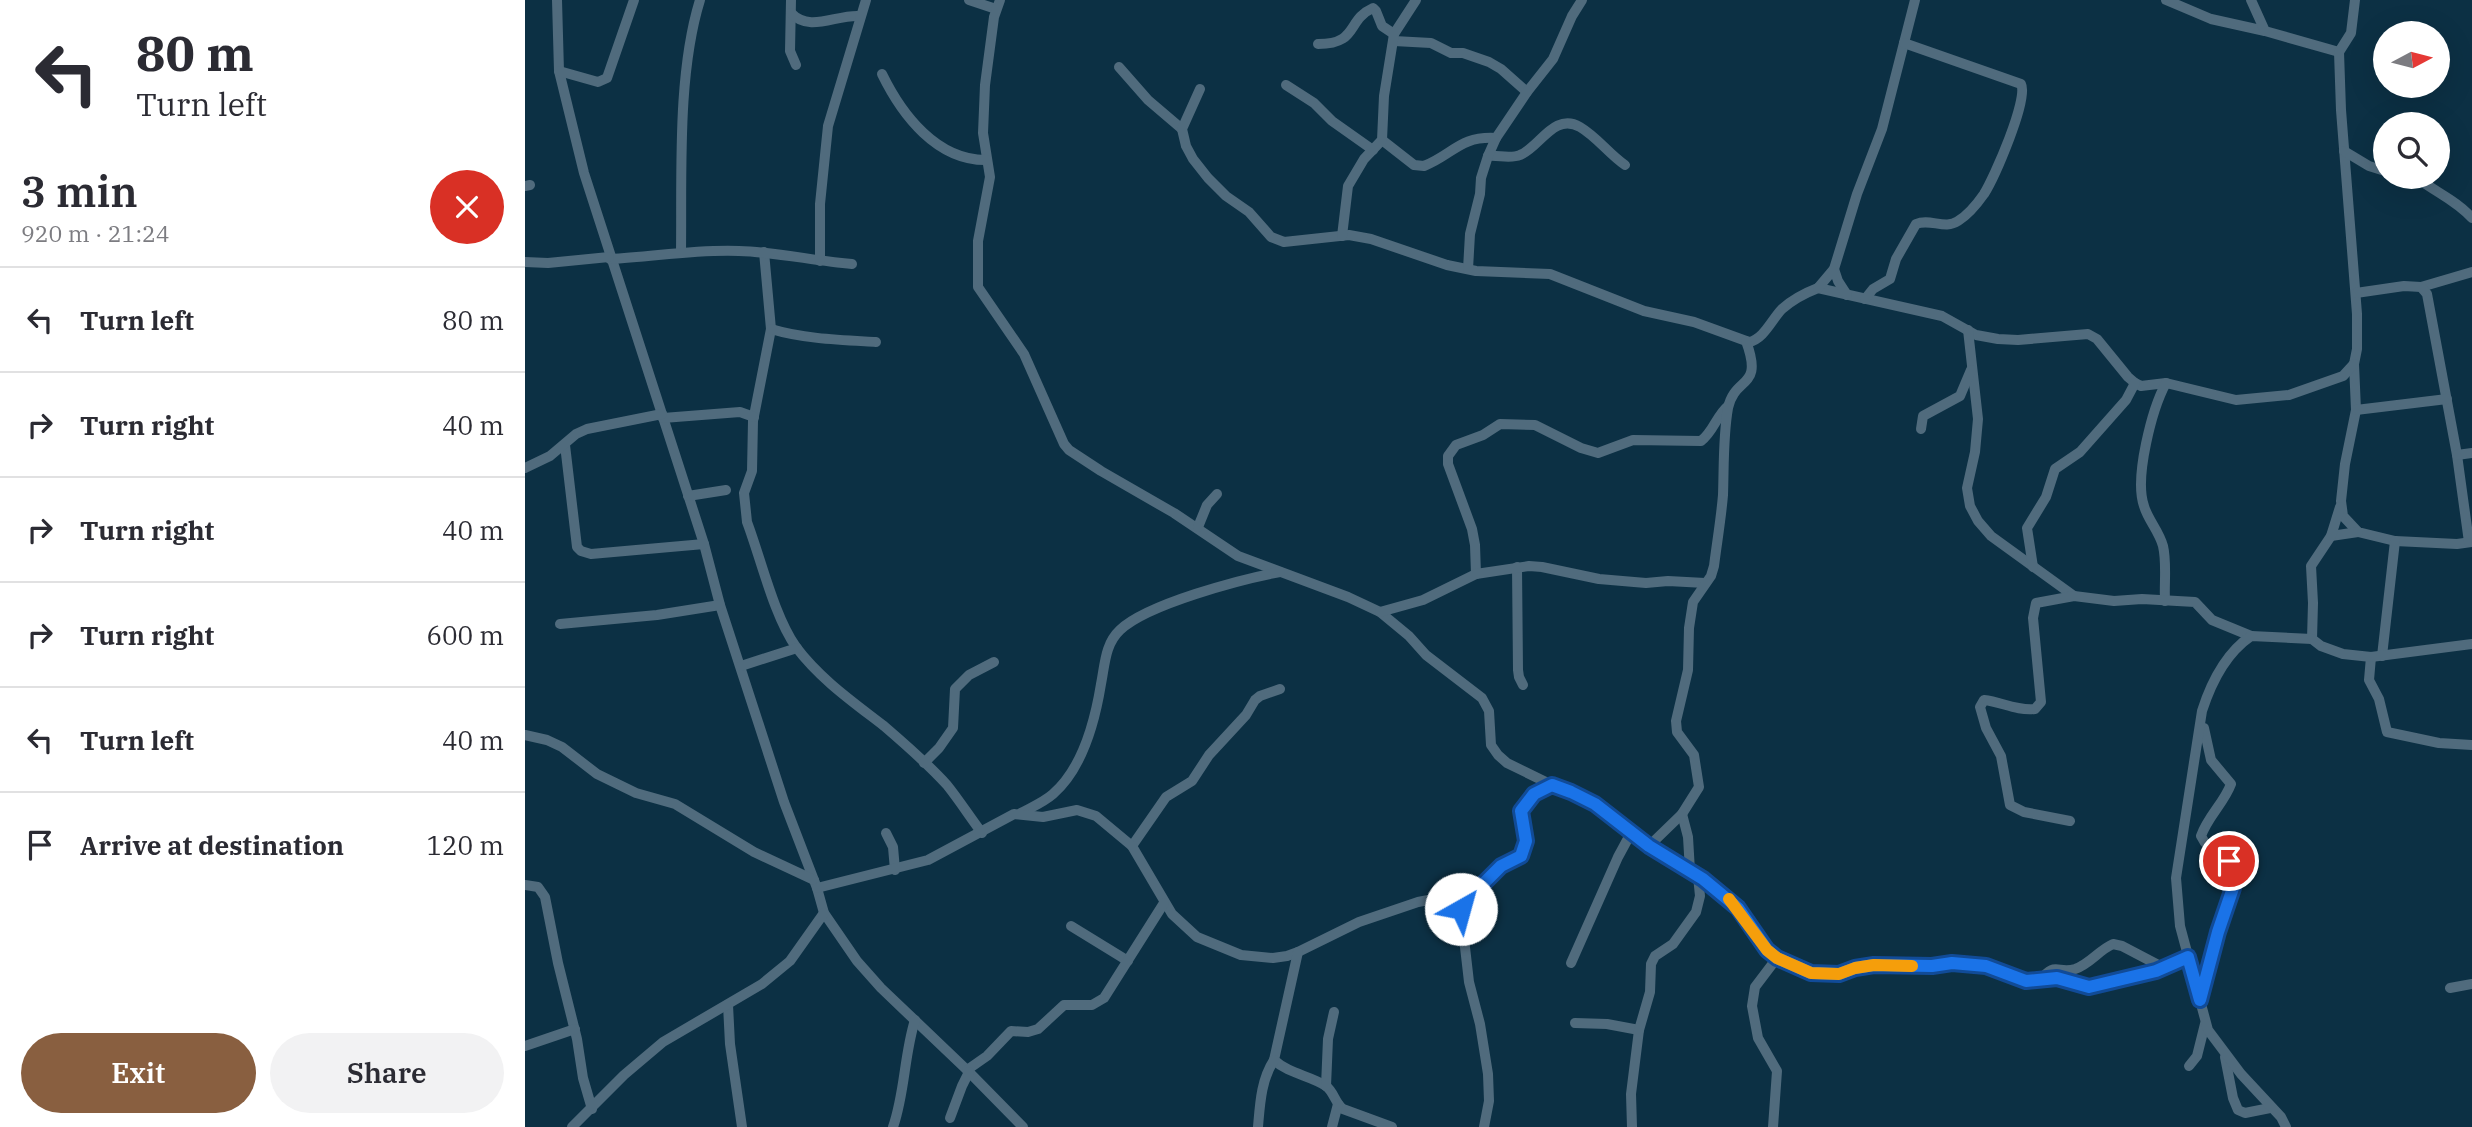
<!DOCTYPE html>
<meta charset="utf-8">
<style>
body{margin:0;font-family:"IBM Plex Serif",serif;background:#f2f2f3;color:#2b2b33;height:100vh;display:flex;flex-direction:column;font-size:26px;white-space:nowrap}
*{box-sizing:border-box;margin:0}
p{font-size:23px;color:#7c7c81}
.icon{flex:none;width:38px;height:38px;fill:none;stroke:currentColor;stroke-width:2;stroke-linecap:round;stroke-linejoin:round}
.map{position:relative;flex:1;overflow:hidden}
.panel{display:flex;flex-direction:column;background:#fff;width:525px}
.panel>*{flex:none}
.top-card{background:#fff;color:#2b2b33;overflow:hidden}
.needle{width:46px;rotate:83deg}
.fabs{position:absolute;left:1848px;top:21px;display:grid;gap:14px}
.fabs a{display:grid;place-items:center;width:77px;height:77px;border-radius:50%;background:#fff;box-shadow:0 7px 28px #0002;font-size:35px}
.pin{position:absolute;display:grid;place-items:center;width:60px;height:60px;color:#fff;margin:-30px;border:4px solid #fff;border-radius:50%;box-shadow:0 2px 7px #0007}
.me{position:absolute;width:77px;margin:-38px;rotate:38deg;stroke-linejoin:round;filter:drop-shadow(0 0 5px #0008)}
.turn{display:flex;align-items:center;gap:24px;height:147px;padding:0 21px;font-size:32px}
.turn .icon{width:91px;height:91px;stroke-width:2.5}
.turn b{display:block;font-size:49px;line-height:60px}
.round{display:grid;place-items:center;flex:none;width:74px;height:74px;border-radius:37px;background:#f2f2f3}
.summary{display:flex;align-items:center;justify-content:space-between;height:119px;padding:0 21px}
h1{font-size:42px;font-weight:600;line-height:52px}
.primary-button{display:flex;gap:14px;margin-top:auto;padding:14px 21px}
.primary-button a{flex:1;height:80px;border-radius:42px;background:#895f40;color:#fff;font-size:28px;font-weight:600;line-height:80px;text-align:center}
.primary-button a+a{background:#f2f2f3;color:#2b2b33}
ul{padding:0;list-style:none}
li{display:flex;align-items:center;gap:21px;height:105px;padding:0 21px;border-top:2px solid #e1e1e2}
li div{flex:1}
li b{display:block;font-size:26px}
li em{font-style:normal}
main{display:flex;flex:1;min-height:0}
.map>svg:first-child{display:block}
.lines{fill:none;stroke-linecap:round;stroke-linejoin:round}
.minor{stroke:#506b7d;stroke-width:10}
.route-casing{stroke:#114b97;stroke-width:18}
.route{stroke:#1a73e8;stroke-width:12}
.slow{stroke:#f59e0b;stroke-width:12}
</style>
<main>
<section class="panel">
<div class="top-card">
<div class="turn"><svg class="icon" aria-label="left" viewBox="0 0 24 24"><path d="M17 20v-9H6M10 6l-5 5 5 5"/></svg><div><b>80 m</b>Turn left</div></div>
</div>
<div class="summary"><div><h1>3 min</h1><p>920 m · 21:24</p></div><a class="round" style="background:#d93025;color:#fff"><svg class="icon" aria-label="close" viewBox="0 0 24 24"><path d="M6 6l12 12M18 6L6 18"/></svg></a></div>
<ul>
<li><svg class="icon" aria-label="left" viewBox="0 0 24 24"><path d="M17 20v-9H6M10 6l-5 5 5 5"/></svg><div><b>Turn left</b></div><em>80 m</em></li>
<li><svg class="icon" aria-label="right" viewBox="0 0 24 24"><path d="M7 20v-9h11M14 6l5 5-5 5"/></svg><div><b>Turn right</b></div><em>40 m</em></li>
<li><svg class="icon" aria-label="right" viewBox="0 0 24 24"><path d="M7 20v-9h11M14 6l5 5-5 5"/></svg><div><b>Turn right</b></div><em>40 m</em></li>
<li><svg class="icon" aria-label="right" viewBox="0 0 24 24"><path d="M7 20v-9h11M14 6l5 5-5 5"/></svg><div><b>Turn right</b></div><em>600 m</em></li>
<li><svg class="icon" aria-label="left" viewBox="0 0 24 24"><path d="M17 20v-9H6M10 6l-5 5 5 5"/></svg><div><b>Turn left</b></div><em>40 m</em></li>
<li><svg class="icon" aria-label="arrive" viewBox="0 0 24 24"><path d="M6 21V4h12l-3 4 3 4H6"/></svg><div><b>Arrive at destination</b></div><em>120 m</em></li>
</ul>
<div class="primary-button"><a>Exit</a><a>Share</a></div>
</section>
<div class="map">
<svg width="1947" height="1127" viewBox="0 0 1947 1127">
<rect width="100%" height="100%" fill="#0c3044"/>
<g class="lines">
<g class="minor">
<polyline points="32,0 34,71 59,173 179,544 195,605 259,802 292,888 299,913 332,961 356,988 442,1070 498,1127"/>
<polyline points="266,0 265,51 271,65"/>
<polyline points="444,0 471,9"/>
<polyline points="475,0 469,17 460,85 458,133 465,177 453,241 453,287 499,354 539,444 544,450 576,471 649,513 713,556 823,597 855,612 884,636 901,655 957,698 964,711 966,745 973,755 982,763 1027,785"/>
<polyline points="1641,0 1686,19 1740,31"/>
<polyline points="1726,0 1740,31 1814,52"/>
<polyline points="1830,0 1826,33 1814,52 1816,110 1832,314 1832,349 1829,364 1831,410 1820,464 1816,501 1818,516 1833,532 1870,541 1932,544 1947,542"/>
<path d="M 266,13 C 285,33 311,14 335,16"/>
<polyline points="869,41 906,43 926,53 938,53 964,62 976,69 1002,92"/>
<path d="M 793,44 C 834,44 821,20 848,8 L 851,11 L 857,26 L 869,34"/>
<polyline points="594,67 623,100 657,129"/>
<polyline points="34,71 73,82 82,78 109,0"/>
<path d="M 357,74 C 377,115 412,161 462,160"/>
<polyline points="761,85 789,103 807,121 848,150"/>
<path d="M 675,89 L 657,129 L 661,146 L 668,159 L 683,178 L 701,196 L 724,212 L 746,237 L 759,242 L 824,235 L 846,239 L 922,265 L 951,271 L 1025,274 L 1119,311 L 1169,322 L 1224,342 C 1239,339 1247,319 1257,309 C 1267,300 1280,293 1293,288 L 1417,316 L 1451,335 L 1473,339 L 1493,340 L 1563,334 L 1572,339 L 1603,377 L 1610,383 L 1616,386 L 1641,383 L 1711,400 L 1764,395 L 1818,376 L 1829,364"/>
<path d="M 857,140 L 889,165 L 899,166 C 929,154 934,136 971,138"/>
<polyline points="1819,151 1844,166 1860,171"/>
<path d="M 963,156 C 973,155 986,159 995,155 C 1015,147 1029,112 1055,127 C 1072,137 1084,154 1100,165"/>
<path d="M 1891,177 C 1910,192 1931,200 1947,218"/>
<polyline points="0,186 5,185"/>
<polyline points="817,236 823,186 839,159 857,140 859,96 869,34 891,0"/>
<path d="M 156,252 C 157,174 152,74 175,0"/>
<path d="M 239,252 L 246,329 L 228,421 L 227,471 L 219,493 L 222,522 C 236,559 249,616 271,647 C 295,679 328,702 359,726 C 380,744 403,764 422,785 C 434,800 445,817 457,833"/>
<path d="M 85,259 C 128,257 171,249 214,251 C 252,252 289,261 327,264"/>
<polyline points="295,261 295,204 303,126 341,0"/>
<polyline points="0,262 23,263 84,257"/>
<polyline points="943,269 945,234 955,194 956,178 963,156 971,138 1002,92 1028,59 1047,16 1057,0"/>
<polyline points="1309,269 1313,281 1322,295"/>
<polyline points="1896,287 1947,272"/>
<polyline points="1293,288 1309,269 1332,194 1357,129 1390,0"/>
<polyline points="1831,293 1879,286 1896,287 1902,294 1932,455 1944,542"/>
<path d="M 1340,299 L 1348,289 L 1365,279 L 1371,259 L 1391,224 C 1405,218 1420,230 1433,221 C 1443,215 1452,204 1459,194 C 1469,178 1504,99 1496,84 L 1379,43"/>
<path d="M 246,329 C 279,339 316,340 351,342"/>
<polyline points="1443,330 1453,419 1450,452 1442,488 1445,506 1453,521 1466,536 1549,596"/>
<polyline points="1831,410 1922,399"/>
<polyline points="138,418 215,412 229,417"/>
<polyline points="1396,429 1398,416 1435,396 1446,370"/>
<polyline points="40,445 52,547 56,551 66,554 179,544"/>
<polyline points="1932,455 1947,453"/>
<polyline points="0,468 25,456 51,434 62,429 137,414"/>
<polyline points="163,496 201,490"/>
<polyline points="673,527 682,505 692,494"/>
<polyline points="1806,536 1833,532"/>
<polyline points="992,567 993,670 994,677 998,685"/>
<polyline points="1508,567 1502,528 1521,497 1530,469 1555,452 1601,400 1610,383"/>
<path d="M 951,574 L 950,545 L 947,529 L 923,464 L 923,456 L 931,445 L 958,435 L 975,424 L 1010,425 L 1056,448 L 1073,453 L 1108,440 L 1176,441 C 1189,431 1191,416 1203,406"/>
<path d="M 1640,601 C 1639,583 1642,563 1638,546 C 1634,531 1623,520 1619,506 C 1609,478 1627,409 1641,383"/>
<polyline points="855,612 898,600 951,574 1004,566 1017,567 1074,579 1121,583 1143,581 1180,583"/>
<polyline points="35,624 132,615 195,605"/>
<polyline points="1787,639 1788,603 1786,566 1806,536 1815,507"/>
<polyline points="1857,656 1870,541"/>
<polyline points="1846,657 1844,680 1854,699 1862,732 1914,743 1947,745"/>
<polyline points="216,666 272,648"/>
<polyline points="0,735 22,740 37,747 72,774 111,793 150,804 229,852 289,880"/>
<polyline points="399,763 414,748 428,728 430,689 444,675 469,662"/>
<path d="M 496,813 C 507,807 519,802 528,794 C 558,768 570,721 576,684 C 580,664 580,644 595,630 C 622,604 717,579 755,572"/>
<polyline points="1157,814 1163,837 1165,871"/>
<path d="M 1545,821 L 1499,812 L 1485,805 L 1476,756 L 1461,728 L 1455,707 L 1459,700 C 1477,702 1491,711 1510,709 L 1516,702 L 1508,618 L 1511,603 L 1549,596 L 1589,601 L 1617,599 L 1670,602 L 1687,620 L 1726,636"/>
<polyline points="361,833 368,847 370,870"/>
<polyline points="607,846 641,797 667,781 684,755 721,715 730,700 735,696 755,689"/>
<path d="M 1124,846 L 1157,814 L 1174,787 L 1169,755 L 1152,732 L 1151,721 L 1163,670 L 1164,628 L 1168,602 L 1186,576 L 1189,566 C 1192,542 1196,519 1198,495 C 1199,467 1198,436 1203,408 C 1210,375 1239,390 1221,341"/>
<polyline points="0,885 13,887 20,897 33,963 52,1039 58,1078 67,1109"/>
<path d="M 292,888 L 403,860 L 489,814 L 518,817 L 552,810 L 571,816 L 607,846 L 647,914 L 672,937 L 716,955 L 748,958 L 762,956 L 773,952 L 834,922 L 893,902 L 945,892 L 960,883 L 976,866 L 996,856 C 1004,840 995,832 995,816 C 995,801 1014,789 1027,785 L 1046,792 L 1070,804 L 1124,846 L 1178,879 L 1213,908 L 1242,950 L 1252,958 L 1286,973 L 1314,974 L 1349,965 L 1407,966 L 1427,963 L 1461,966 L 1501,981 L 1532,978 L 1564,987 L 1631,971 L 1663,957"/>
<polyline points="934,895 944,982 955,1024 963,1074 964,1101 959,1127"/>
<polyline points="546,926 603,961"/>
<path d="M 773,952 L 749,1060 C 764,1074 784,1075 801,1086 C 809,1092 810,1103 818,1109 L 867,1127"/>
<polyline points="1046,963 1093,857 1106,833"/>
<path d="M 1516,980 C 1529,961 1533,974 1550,969 C 1565,964 1574,950 1588,944 L 1597,946 L 1639,968"/>
<polyline points="1925,988 1947,984"/>
<path d="M 1675,1000 L 1709,881 C 1709,851 1686,858 1676,836 C 1683,816 1699,803 1706,784 L 1686,760 L 1679,728"/>
<polyline points="203,1005 205,1044 217,1127"/>
<polyline points="1050,1023 1082,1024 1114,1030"/>
<polyline points="0,1046 50,1029"/>
<polyline points="1700,1057 1708,1098 1713,1110 1720,1113 1745,1108"/>
<polyline points="1664,1066 1672,1056 1680,1024"/>
<polyline points="442,1070 462,1056 486,1031 503,1032 513,1029 539,1005 567,1005 579,998 639,903"/>
<polyline points="801,1086 803,1039 809,1012"/>
<polyline points="425,1118 437,1086 444,1072"/>
<polyline points="47,1127 99,1075 138,1042 237,984 265,961 299,913"/>
<path d="M 368,1127 C 380,1093 379,1055 390,1020"/>
<path d="M 733,1127 C 735,1104 736,1080 749,1060"/>
<polyline points="807,1127 813,1104"/>
<polyline points="1107,1127 1106,1094 1114,1030 1125,992 1126,964 1130,956 1148,944 1171,912 1175,896 1173,876"/>
<polyline points="1248,1127 1252,1071 1233,1038 1227,1006 1230,987 1252,958"/>
<path d="M 1761,1127 L 1756,1117 L 1716,1074 L 1683,1030 L 1655,926 L 1651,878 L 1677,711 C 1686,683 1701,653 1726,636 L 1787,639 L 1796,646 L 1818,654 L 1846,657 L 1947,644"/>
</g>
</g>
<g class="lines">
<g class="route-casing">
<polyline id="route" points="936,909 934,895 954,888 976,866 996,856 1001,841 996,811 1009,794 1027,785 1046,792 1070,804 1124,846 1178,879 1213,908 1242,950 1252,958 1286,973 1314,974 1330,968 1349,965 1407,966 1427,963 1461,966 1501,981 1532,978 1564,987 1631,971 1663,957 1675,1000 1693,932 1708,888 1709,873 1704,861"/>
</g>
<use href="#route" class="route"/>
<polyline class="slow" points="1204,899 1242,950 1252,958 1286,973 1314,974 1330,968 1349,965 1387,966"/>
</g>
</svg>
<div class="fabs">
<a><svg class="needle" viewBox="-14 -14 28 28"><path d="M0-13l5 13h-10z" fill="#e53935"/><path d="M0 13l5-13h-10z" fill="#7c7c81"/></svg></a>
<a><svg class="icon" aria-label="search" viewBox="0 0 24 24"><circle cx="10" cy="10" r="6"/><path d="M15 15l6 6"/></svg></a>
</div>
<div class="pin" style="left:1704px;top:861px;background:#d93025"><svg class="icon" aria-label="arrive" viewBox="0 0 24 24"><path d="M6 21V4h12l-3 4 3 4H6"/></svg></div>
<svg class="me" style="left:936px;top:909px" viewBox="-20 -20 40 40"><circle r="19" fill="#fff"/><path d="M0-13L10 11 0 6-10 11z" fill="#1a73e8"/></svg>
</div>
</main>
